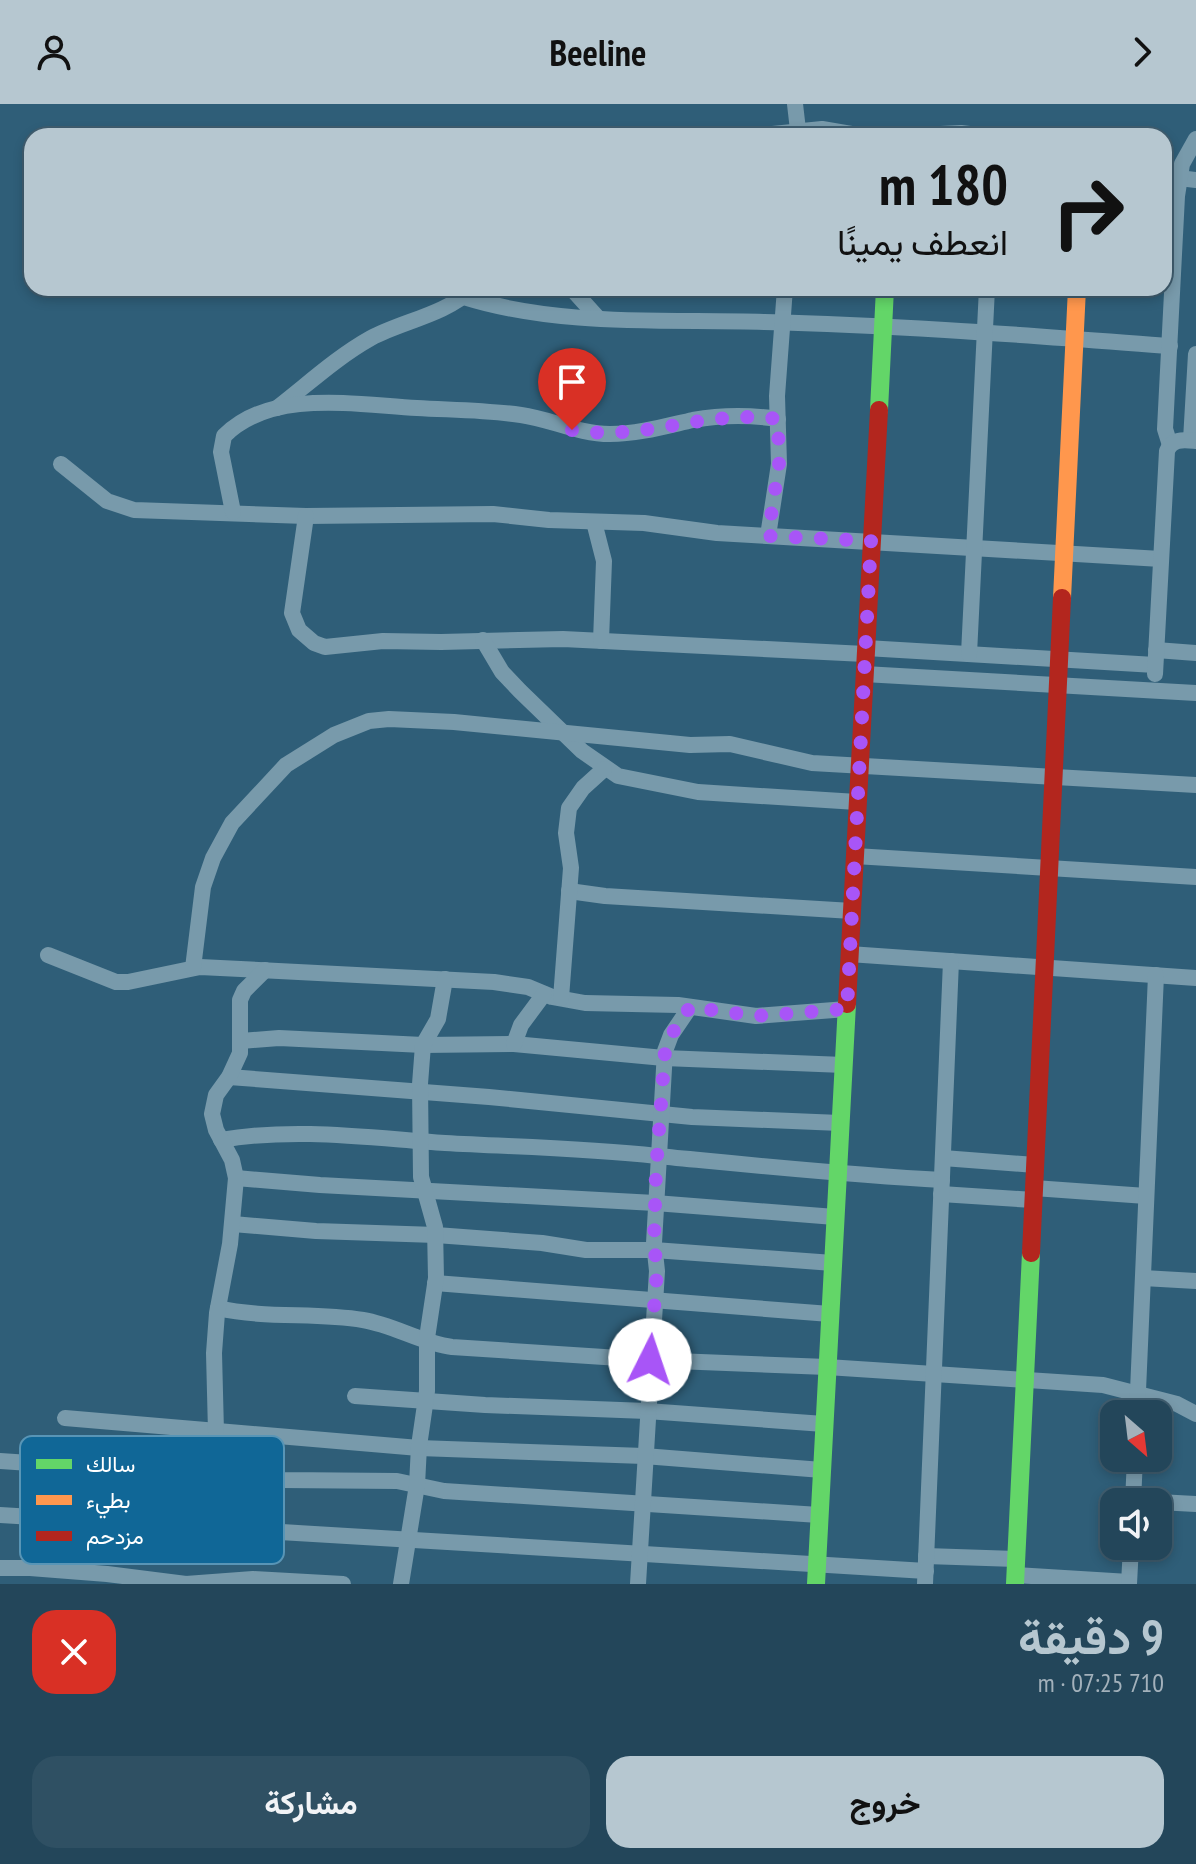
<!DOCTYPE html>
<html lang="ar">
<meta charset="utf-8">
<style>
body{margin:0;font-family:"PT Sans Narrow",Vazirmatn,sans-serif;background:#2f5063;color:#f1f3f6;direction:rtl;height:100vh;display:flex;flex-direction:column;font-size:30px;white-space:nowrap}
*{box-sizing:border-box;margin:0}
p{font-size:26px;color:#a3b1bb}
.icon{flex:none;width:44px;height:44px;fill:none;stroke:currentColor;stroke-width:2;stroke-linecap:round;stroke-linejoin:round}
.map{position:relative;height:1480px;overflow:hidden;direction:ltr}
.panel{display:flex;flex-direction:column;background:#23465a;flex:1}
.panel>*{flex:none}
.hud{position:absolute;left:24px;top:24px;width:1148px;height:168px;border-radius:24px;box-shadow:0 4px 12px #0003,0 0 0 2px #405e70;direction:rtl;background:#b6c7d0;color:#111;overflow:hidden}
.needle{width:52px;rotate:152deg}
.fabs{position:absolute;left:1100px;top:1296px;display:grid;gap:16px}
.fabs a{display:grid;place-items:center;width:72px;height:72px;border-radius:16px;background:#23465a;box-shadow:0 4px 12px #0003,0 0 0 2px #405e70;font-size:40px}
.pin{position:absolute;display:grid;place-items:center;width:68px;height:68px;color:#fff;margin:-82px -34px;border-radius:50% 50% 50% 0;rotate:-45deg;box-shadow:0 0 8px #0007}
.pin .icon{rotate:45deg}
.me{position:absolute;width:88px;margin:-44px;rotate:4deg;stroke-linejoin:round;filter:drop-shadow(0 0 6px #0008)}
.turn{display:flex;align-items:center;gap:28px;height:168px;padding:0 32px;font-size:36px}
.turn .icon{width:104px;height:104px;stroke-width:2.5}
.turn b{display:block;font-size:56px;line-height:68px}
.round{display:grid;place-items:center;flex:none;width:84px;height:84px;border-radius:24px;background:#2f5063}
.head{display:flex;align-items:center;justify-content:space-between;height:136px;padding:0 32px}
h1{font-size:48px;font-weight:700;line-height:60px;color:#b6c7d0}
.primary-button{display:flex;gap:16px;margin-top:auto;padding:16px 32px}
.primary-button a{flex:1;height:92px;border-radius:24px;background:#b6c7d0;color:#111;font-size:32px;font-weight:700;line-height:92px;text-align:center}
.primary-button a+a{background:#2f5063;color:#f1f3f6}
header{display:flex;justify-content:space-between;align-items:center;height:104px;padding:0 32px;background:#b6c7d0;color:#111;font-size:36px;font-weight:700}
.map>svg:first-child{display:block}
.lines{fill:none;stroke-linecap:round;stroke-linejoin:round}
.street{stroke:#789aab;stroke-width:16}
.fast{stroke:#63d668;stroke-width:18}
.slow{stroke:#ff974d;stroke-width:18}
.jam{stroke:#b3261e;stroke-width:18}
.route{stroke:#a855f7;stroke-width:14;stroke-dasharray:0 25.2}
.key{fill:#106797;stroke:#5895b6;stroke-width:2}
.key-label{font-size:22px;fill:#fff}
</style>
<header><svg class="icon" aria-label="forward" viewBox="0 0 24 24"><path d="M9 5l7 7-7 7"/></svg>Beeline<svg class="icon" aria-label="person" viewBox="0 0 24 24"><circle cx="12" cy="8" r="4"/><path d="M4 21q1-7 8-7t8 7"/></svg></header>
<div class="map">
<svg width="1196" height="1480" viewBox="0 0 1196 1480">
<rect width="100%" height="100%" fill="#2f5e78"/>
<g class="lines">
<g class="street">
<polyline points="795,0 798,26"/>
<polyline points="753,32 822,25 863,32"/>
<polyline points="900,32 961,29 986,32"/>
<polyline points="1179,74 1196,76"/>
<polyline points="571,184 598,214"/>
<path d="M 464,193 C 560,223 665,215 764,218 C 900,221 1035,232 1170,242"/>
<path d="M 277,304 C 308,280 337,253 371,234 C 403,217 444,211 471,186"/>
<polyline points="1191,336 1196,250"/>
<polyline points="1170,341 1165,325 1177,92 1182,60 1196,35"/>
<polyline points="61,360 107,397 134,406 306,412 493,410 549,416 644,419 717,429 1161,455"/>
<path d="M 233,408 L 221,348 L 224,332 C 272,284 357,301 417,304 C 452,306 487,306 521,311 C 551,315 578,330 610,330 C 638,330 666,322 693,316 C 721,311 750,311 778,315"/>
<polyline points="306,412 292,509 299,526 314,539 325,543 383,537 441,538 563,535 865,550"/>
<polyline points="594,418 604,457 601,537"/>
<polyline points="768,432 779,360 777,292 785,184"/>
<polyline points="483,536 502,568 520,587 582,647 618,672 698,688 857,698"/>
<polyline points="866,544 1155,561"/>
<polyline points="1156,546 1196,549"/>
<polyline points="969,550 987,184"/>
<polyline points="864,570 1196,589"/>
<path d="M 1155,570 L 1167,347 C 1172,334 1184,336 1196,337"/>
<polyline points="855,752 1196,773"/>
<polyline points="569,787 605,792 852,807"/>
<polyline points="849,850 1196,874"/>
<polyline points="48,851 116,878 128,878 200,863 494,878 528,883 552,893 585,899 678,901 756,912 847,905"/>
<polyline points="193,864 203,783 213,754 232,719 286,661 334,631 369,617 389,615 454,618 690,641 730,640 812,659 1196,681"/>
<polyline points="561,894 571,764 566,729 569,704 583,684 604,665"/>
<polyline points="241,937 279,934 423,941 514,940 664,954 844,961"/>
<polyline points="514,940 521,921 544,890"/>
<polyline points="229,973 489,993 692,1013 840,1019"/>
<path d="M 221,1036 C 296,1023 370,1034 445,1039 C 516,1043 586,1044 657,1052 C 752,1061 847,1071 942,1076"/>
<polyline points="943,1054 1035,1061"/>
<polyline points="236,1074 320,1081 655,1099 835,1113"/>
<polyline points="1034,1084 1146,1092"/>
<polyline points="941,1090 1033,1096"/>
<polyline points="233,1120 316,1127 436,1131 542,1139 586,1146 654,1146 833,1159"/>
<polyline points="1143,1174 1196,1177"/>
<polyline points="435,1179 830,1210"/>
<path d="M 218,1204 C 266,1215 315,1208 363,1216 C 394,1221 421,1239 452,1243 L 650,1256 L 827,1263 L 1103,1281 L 1177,1300 L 1196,1310"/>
<polyline points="355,1292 485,1301 647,1307 824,1320"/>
<polyline points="1137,1310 1156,871"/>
<polyline points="65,1314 419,1344 644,1352 822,1366"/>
<polyline points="216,1328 214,1249 217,1209 230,1140 236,1074 232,1056 216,1026 212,1010 216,991 229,973 240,949 240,896 244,887 265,866"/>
<polyline points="0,1357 282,1376 397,1377 444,1387 819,1411"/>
<polyline points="1133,1398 1135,1354"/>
<polyline points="1158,1398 1196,1400"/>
<polyline points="0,1411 926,1467"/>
<polyline points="926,1452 1016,1455"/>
<polyline points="0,1464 30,1464 107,1470 186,1480 253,1475 343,1480"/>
<polyline points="1015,1471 1129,1478"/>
<polyline points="401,1480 417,1381 419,1342 427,1287 427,1234 436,1174 435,1123 421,1073 420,980 423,941 438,915 445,875"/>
<polyline points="638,1480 657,1167 654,1139 665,947 671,931 690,903"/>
<polyline points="925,1480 951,857"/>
<polyline points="1129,1480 1131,1442"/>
</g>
<g class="fast">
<polyline points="879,306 885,184"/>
<polyline points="816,1480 847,900"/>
<polyline points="1015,1480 1031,1149"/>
</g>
<polyline class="slow" points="1062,494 1077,184"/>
<g class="jam">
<polyline points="847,900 879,306"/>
<polyline points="1031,1149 1062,494"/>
</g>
</g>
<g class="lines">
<path class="route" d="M 572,326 C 645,338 704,305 778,315 L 779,360 L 768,432 L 871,437 L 847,905 L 756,912 L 690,903 L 671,931 L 665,947 L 656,1067 L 654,1139 L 657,1167 L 650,1256"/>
</g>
<rect x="20" y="1332" width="264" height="128" rx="12" class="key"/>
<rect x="36" y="1355" width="36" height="10" fill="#63d668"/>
<rect x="36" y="1391" width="36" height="10" fill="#ff974d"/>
<rect x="36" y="1427" width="36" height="10" fill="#b3261e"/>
<g class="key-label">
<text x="86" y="1368">سالك</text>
<text x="86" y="1404">بطيء</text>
<text x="86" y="1440">مزدحم</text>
</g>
</svg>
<div class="fabs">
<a><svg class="needle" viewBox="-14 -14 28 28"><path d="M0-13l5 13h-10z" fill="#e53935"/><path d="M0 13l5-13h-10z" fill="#a3b1bb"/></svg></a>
<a><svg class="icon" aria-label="sound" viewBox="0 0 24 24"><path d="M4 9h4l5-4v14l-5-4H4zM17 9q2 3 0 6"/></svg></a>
</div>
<div class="pin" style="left:572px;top:326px;background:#d93025"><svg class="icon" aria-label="arrive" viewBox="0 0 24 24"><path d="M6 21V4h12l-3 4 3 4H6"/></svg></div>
<svg class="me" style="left:650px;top:1256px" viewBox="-20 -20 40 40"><circle r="19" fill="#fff"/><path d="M0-13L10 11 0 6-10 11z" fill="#a855f7"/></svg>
<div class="hud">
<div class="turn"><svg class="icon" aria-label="right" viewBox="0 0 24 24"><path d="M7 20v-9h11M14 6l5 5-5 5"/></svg><div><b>180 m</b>انعطف يمينًا</div></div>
</div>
</div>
<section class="panel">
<div class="head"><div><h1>9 دقيقة</h1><p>710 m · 07:25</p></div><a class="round" style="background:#d93025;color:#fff"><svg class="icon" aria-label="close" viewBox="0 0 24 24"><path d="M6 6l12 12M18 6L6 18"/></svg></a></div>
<div class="primary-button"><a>خروج</a><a>مشاركة</a></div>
</section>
